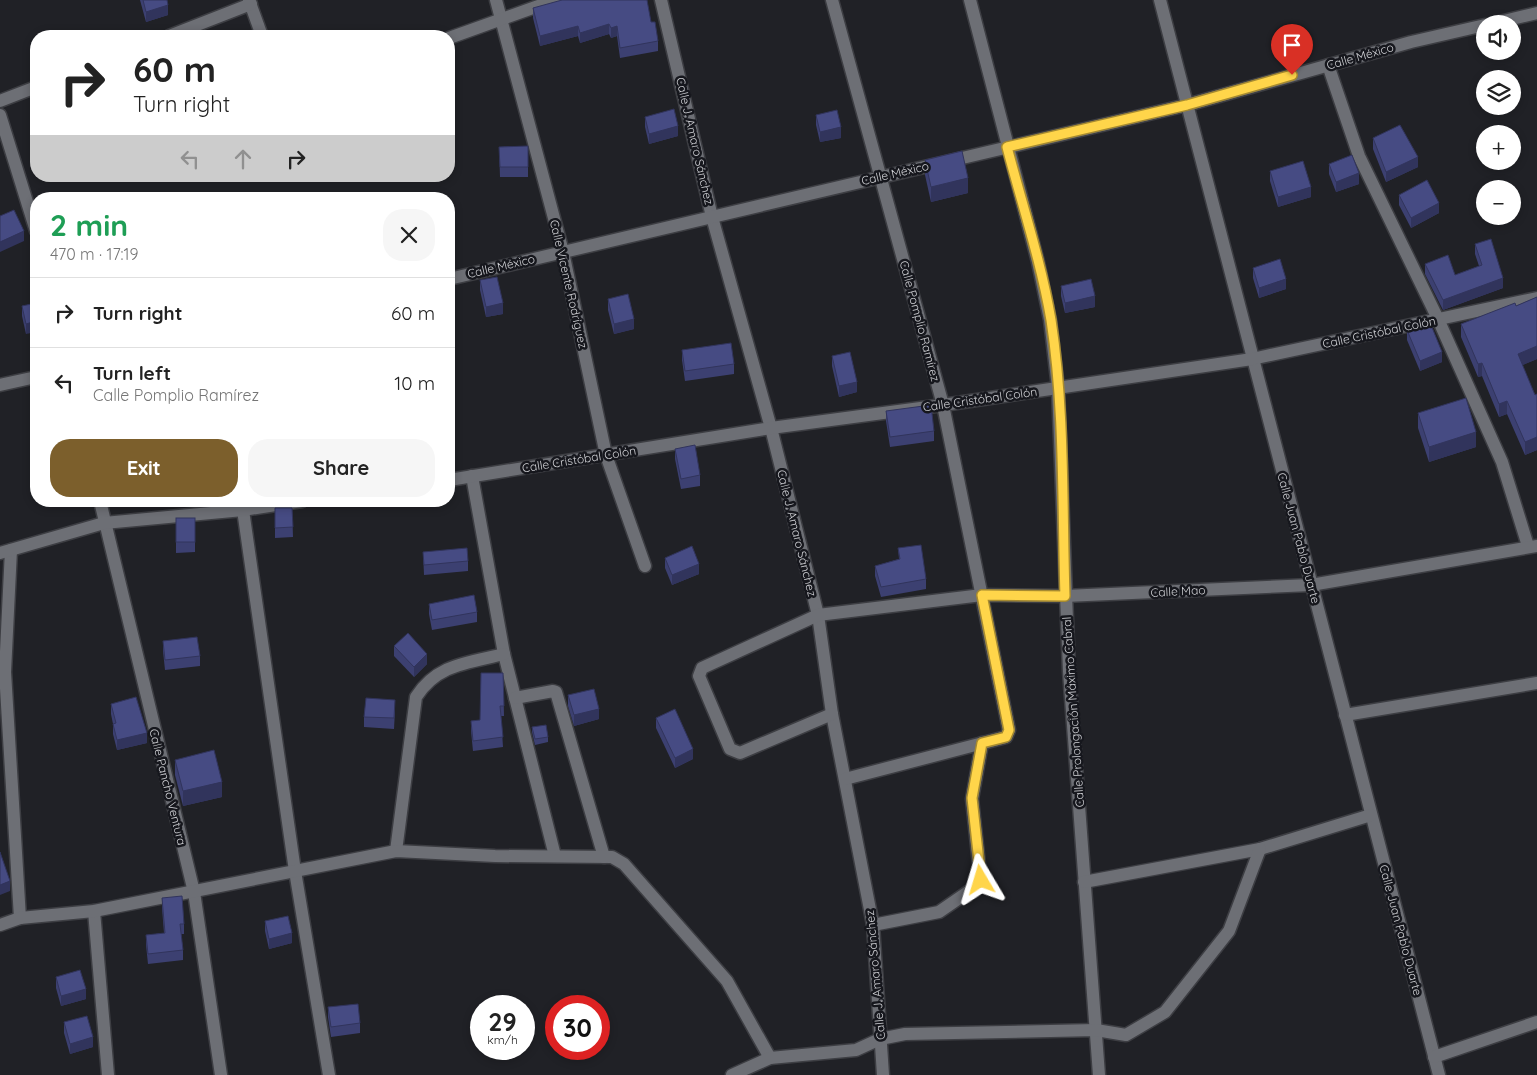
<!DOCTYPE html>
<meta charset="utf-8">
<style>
body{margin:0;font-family:Quicksand,sans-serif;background:#f6f6f6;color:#222;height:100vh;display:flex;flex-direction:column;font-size:19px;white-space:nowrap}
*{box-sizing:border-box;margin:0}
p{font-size:16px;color:#767676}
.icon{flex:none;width:28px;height:28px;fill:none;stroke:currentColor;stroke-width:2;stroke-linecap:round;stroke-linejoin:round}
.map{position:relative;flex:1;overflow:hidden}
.sheet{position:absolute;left:30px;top:192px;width:425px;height:315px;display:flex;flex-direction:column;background:#fff;border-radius:20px;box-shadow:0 2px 8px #0003}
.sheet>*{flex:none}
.top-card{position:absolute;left:30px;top:30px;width:425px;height:152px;border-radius:20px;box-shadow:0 2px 8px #0003;background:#fff;color:#222;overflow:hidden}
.controls{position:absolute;left:1476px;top:15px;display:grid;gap:10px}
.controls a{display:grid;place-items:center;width:45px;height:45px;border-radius:50%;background:#fff;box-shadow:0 2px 8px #0003;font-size:25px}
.speed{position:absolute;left:470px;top:995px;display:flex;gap:10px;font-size:25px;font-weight:700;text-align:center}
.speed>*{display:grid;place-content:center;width:65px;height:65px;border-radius:50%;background:#fff;box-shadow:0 2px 8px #0003;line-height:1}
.speed small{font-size:12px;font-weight:400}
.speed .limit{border:8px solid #d22;background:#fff;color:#111}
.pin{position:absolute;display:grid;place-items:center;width:42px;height:42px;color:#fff;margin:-51px -21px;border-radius:50% 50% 50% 0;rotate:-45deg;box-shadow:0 0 5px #0007}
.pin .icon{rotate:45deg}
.me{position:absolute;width:55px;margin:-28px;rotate:353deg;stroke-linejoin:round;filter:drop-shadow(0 0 4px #0008)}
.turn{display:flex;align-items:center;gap:18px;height:105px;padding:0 20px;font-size:22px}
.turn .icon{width:65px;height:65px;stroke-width:2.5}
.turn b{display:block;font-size:35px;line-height:42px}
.lanes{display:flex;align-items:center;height:48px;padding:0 20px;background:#0003;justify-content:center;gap:25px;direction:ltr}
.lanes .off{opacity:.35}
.round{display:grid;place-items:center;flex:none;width:52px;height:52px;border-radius:20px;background:#f6f6f6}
.headline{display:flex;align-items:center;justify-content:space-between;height:85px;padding:0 20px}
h1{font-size:30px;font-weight:700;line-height:38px;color:#1e9e55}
.action{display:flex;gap:10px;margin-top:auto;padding:10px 20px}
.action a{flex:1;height:58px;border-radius:20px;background:#7c5f2c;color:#fff;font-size:20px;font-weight:700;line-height:58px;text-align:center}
.action a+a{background:#f6f6f6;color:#222}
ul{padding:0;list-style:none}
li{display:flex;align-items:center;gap:15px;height:70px;padding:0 20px;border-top:1px solid #e0e0e0}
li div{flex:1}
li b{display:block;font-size:19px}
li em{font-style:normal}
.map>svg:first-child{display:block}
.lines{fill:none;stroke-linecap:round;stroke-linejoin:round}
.minor-casing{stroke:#3d3e43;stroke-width:15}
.minor{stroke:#6d6f75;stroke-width:12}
.wall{fill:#3c4071}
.shaded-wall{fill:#31345c}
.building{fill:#464b83;stroke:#31345c}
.route-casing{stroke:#a68a30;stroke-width:12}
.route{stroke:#ffd54a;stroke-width:9}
.labels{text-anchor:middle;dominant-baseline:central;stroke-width:5;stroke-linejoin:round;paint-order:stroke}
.street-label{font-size:12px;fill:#d1d2d6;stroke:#16171d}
</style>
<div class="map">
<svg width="1537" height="1075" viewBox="0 0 1537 1075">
<rect width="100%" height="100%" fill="#202126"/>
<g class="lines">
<g class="minor-casing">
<g id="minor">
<polyline points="249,0 262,36"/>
<polyline points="496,0 563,252 606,455 645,566"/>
<polyline points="661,0 712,217 771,428 818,615 832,714 873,925 883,1075"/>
<polyline points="832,0 943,405 1009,730 1006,737 845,779"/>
<polyline points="970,0 1038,262 1050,320 1058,388 1069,671 1099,1075"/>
<polyline points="1160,0 1439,1075"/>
<polyline points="1491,24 1537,13"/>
<polyline points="169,36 251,4"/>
<polyline points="449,38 555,0"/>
<polyline points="1328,65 1359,156 1438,319 1502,462 1528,546"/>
<polyline points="0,101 36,87"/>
<polyline points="0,115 36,231"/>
<polyline points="449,279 1187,105 1411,42 1485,25"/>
<polyline points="0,385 36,377"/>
<polyline points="472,476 504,654 555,856"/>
<polyline points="449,480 771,428 943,405 1252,359 1537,298"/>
<polyline points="100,501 194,892 221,1075"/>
<polyline points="243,510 295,871 329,1075"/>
<polyline points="11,550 5,672 20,918"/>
<polyline points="0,553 104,523 243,510 302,501"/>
<polyline points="515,698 553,691 556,692 604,857"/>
<polyline points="832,714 740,753 730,749 699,676 702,668 818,615 982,595 1065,596 1311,585 1537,546"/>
<polyline points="1345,715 1537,683"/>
<path d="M 396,851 L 416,697 C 437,664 468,663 504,654"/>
<polyline points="1084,882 1260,849 1371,815"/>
<polyline points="94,911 108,1075"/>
<polyline points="0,925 20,918 94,911 396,851 495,856 612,857 624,864 727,981 770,1058"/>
<polyline points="873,925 939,912 981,883 972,799 982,743"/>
<polyline points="1434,1057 1537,1022"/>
<polyline points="732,1075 770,1058 856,1050 880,1039 905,1034 1096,1030 1126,1035 1165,1012 1229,931 1260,849"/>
</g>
</g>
<use href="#minor" class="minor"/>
</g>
<g class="wall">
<polygon points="140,0 167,0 168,15 146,22"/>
<polygon points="533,8 651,22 658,41 658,51 620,58 617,36 611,38 609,34 580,43 578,36 540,46 533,18"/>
<polygon points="816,115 841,138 820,142 816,125"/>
<polygon points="645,117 678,136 649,144 645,127"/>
<polygon points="1373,138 1418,167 1386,182 1373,149"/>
<polygon points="528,146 528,177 500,177 499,147"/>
<polygon points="925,160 968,193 931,202 925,175"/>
<polygon points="1329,164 1359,184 1336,192 1329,174"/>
<polygon points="1270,171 1311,197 1278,207 1270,181"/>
<polygon points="1399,195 1439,213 1411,228 1399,205"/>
<polygon points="1475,244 1503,288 1443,310 1425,274 1425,264 1455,275 1479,266 1475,254"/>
<polygon points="1253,268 1286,289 1259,298 1253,278"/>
<polygon points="480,280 503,314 486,317 480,290"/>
<polygon points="1061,286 1095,307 1065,313 1061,296"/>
<polygon points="1537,297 1537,359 1522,365 1535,395 1537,394 1537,450 1525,455 1507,414 1499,417 1482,376 1478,377 1461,337 1461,324 1516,306"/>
<polygon points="608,299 634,329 614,334 608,310"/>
<polygon points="36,303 26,334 22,316 22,306"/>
<polygon points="1407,330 1442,362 1420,371 1407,340"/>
<polygon points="682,350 734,364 734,374 685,381 682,360"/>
<polygon points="832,356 857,392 839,397 832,366"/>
<polygon points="886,411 934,431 934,441 890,447 886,421"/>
<polygon points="1418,413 1476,447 1429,462 1418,428"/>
<polygon points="675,449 700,475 700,486 681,489 675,459"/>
<polygon points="275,508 292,508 293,537 275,538"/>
<polygon points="176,518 195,518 195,552 176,553"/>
<polygon points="898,548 926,579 926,589 881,597 875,576 875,566 899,559"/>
<polygon points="423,552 468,561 468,571 424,575"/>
<polygon points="665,558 699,574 672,585 665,568"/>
<polygon points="429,604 477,612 477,622 432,630 429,614"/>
<polygon points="163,641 200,656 200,666 165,670 163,651"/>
<polygon points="394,646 427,664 414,677 394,656"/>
<polygon points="503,673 504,716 501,716 503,747 473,751 471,731 471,721 480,720"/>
<polygon points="568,695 599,719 574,726 568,706"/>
<polygon points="111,704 147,743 117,750 113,734 113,724 111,714"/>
<polygon points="395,710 394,729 364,727 364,717"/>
<polygon points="656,718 693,759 675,768 656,728"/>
<polygon points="532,727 548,737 548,742 535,745 532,732"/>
<polygon points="175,760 222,797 183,806 175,775"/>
<polygon points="162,898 184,924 184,934 181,934 183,950 183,960 148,964 146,945 146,935 164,933 162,908"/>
<polygon points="265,921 292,943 269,949 265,931"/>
<polygon points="56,977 86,999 61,1006 56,988"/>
<polygon points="328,1007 360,1023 360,1033 331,1037 328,1017"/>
<polygon points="64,1022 93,1047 70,1054 64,1033"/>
</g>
<g class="shaded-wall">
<polygon points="168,5 168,15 146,22 146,12"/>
<polygon points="609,24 609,34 580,43 580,33"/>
<polygon points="578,26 578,36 540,46 540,36"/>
<polygon points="617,26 617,36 611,38 611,28"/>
<polygon points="678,126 678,136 649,144 649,134"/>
<polygon points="841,127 841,138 820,142 820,132"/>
<polygon points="1418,157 1418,167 1386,182 1386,172"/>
<polygon points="1359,173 1359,184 1336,192 1336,182"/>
<polygon points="968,178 968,193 931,202 931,187"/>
<polygon points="1311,187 1311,197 1278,207 1278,197"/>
<polygon points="1439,203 1439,213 1411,228 1411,218"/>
<polygon points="24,231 24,241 0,252 0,242"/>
<polygon points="1503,278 1503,288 1443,310 1443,300"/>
<polygon points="1286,279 1286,289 1259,298 1259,288"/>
<polygon points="1095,296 1095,307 1065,313 1065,303"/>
<polygon points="503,303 503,314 486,317 486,307"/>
<polygon points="634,319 634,329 614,334 614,324"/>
<polygon points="36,321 36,332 26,334 26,324"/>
<polygon points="1537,346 1537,359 1518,367 1518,354"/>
<polygon points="1442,352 1442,362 1420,371 1420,361"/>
<polygon points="1482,363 1482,376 1478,377 1478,364"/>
<polygon points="857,382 857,392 839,397 839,386"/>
<polygon points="1507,401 1507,414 1499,417 1499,404"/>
<polygon points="1476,432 1476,447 1429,462 1429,447"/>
<polygon points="1537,437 1537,450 1525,455 1525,442"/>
<polygon points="699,564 699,574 672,585 672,575"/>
<polygon points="427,654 427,664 414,677 414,667"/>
<polygon points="599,709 599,719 574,726 574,715"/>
<polygon points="147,733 147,743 117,750 117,740"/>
<polygon points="693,749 693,759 675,768 675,758"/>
<polygon points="222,782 222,797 183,806 183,791"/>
<polygon points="10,881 10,891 0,895 0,885"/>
<polygon points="292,933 292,943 269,949 269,939"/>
<polygon points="86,989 86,999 61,1006 61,996"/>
<polygon points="93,1037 93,1047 70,1054 70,1044"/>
</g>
<g class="building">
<polygon points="143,0 167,0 168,5 146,12"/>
<polygon points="562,0 647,0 651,22 655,22 658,41 620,48 617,26 611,28 609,24 580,33 578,26 540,36 533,8"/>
<polygon points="674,109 678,126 649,134 645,117"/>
<polygon points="837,110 841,127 820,132 816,115"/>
<polygon points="1400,125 1418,157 1386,172 1373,138"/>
<polygon points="528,146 528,167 500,167 499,147"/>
<polygon points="962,151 968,178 931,187 925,160"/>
<polygon points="1352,155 1359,173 1336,182 1329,164"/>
<polygon points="1303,161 1311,187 1278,197 1270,171"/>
<polygon points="1427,180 1439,203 1411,218 1399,195"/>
<polygon points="182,194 184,199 165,199"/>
<polygon points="14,210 24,231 0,242 0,216"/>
<polygon points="1491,239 1503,278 1443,300 1425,264 1448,255 1455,275 1482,265 1475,244"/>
<polygon points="1280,259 1286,279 1259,288 1253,268"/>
<polygon points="497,277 503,303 486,307 480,280"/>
<polygon points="1091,279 1095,296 1065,303 1061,286"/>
<polygon points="628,294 634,319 614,324 608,299"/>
<polygon points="1537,297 1537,346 1518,354 1535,395 1537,394 1537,437 1525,442 1507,401 1499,404 1482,363 1478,364 1461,324 1515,303 1516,306"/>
<polygon points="36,303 36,321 26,324 22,306"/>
<polygon points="1429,320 1442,352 1420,361 1407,330"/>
<polygon points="731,343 734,364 685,371 682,350"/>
<polygon points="850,352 857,382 839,386 832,356"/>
<polygon points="1466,398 1476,432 1429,447 1418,413"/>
<polygon points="931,405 934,431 890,437 886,411"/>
<polygon points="695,445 700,475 681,479 675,449"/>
<polygon points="275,508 292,508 293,527 275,528"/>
<rect x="176" y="518" width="19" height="24"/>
<polygon points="921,545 926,579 881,587 875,566 900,559 898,548"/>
<polygon points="692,546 699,564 672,575 665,558"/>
<polygon points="467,548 468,561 424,565 423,552"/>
<polygon points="474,595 477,612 432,620 429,604"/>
<polygon points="408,633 427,654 414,667 394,646"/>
<polygon points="197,637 200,656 165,660 163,641"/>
<polygon points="481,673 503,673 504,706 500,706 503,737 473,741 471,721 480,720"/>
<polygon points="594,689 599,709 574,715 568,695"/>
<polygon points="136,697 147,733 117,740 113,724 116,723 111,704"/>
<polygon points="366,698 395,700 394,718 364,717"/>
<polygon points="675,709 693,749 675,758 656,718"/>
<polygon points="546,725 548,737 535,739 532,727"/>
<polygon points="214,750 222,782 183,791 175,760"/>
<polygon points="0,852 10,881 0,885"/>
<polygon points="182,896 184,924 180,924 183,950 148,954 146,935 165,933 162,898"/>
<polygon points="288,916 292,933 269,939 265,921"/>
<polygon points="80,970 86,989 61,996 56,977"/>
<polygon points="358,1004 360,1023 331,1027 328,1007"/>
<polygon points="87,1016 93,1037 70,1044 64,1022"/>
</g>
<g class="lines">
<g class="route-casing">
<path id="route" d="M 981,880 L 972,798 L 982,743 L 1006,737 L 1009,730 L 982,595 L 1065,596 C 1062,505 1065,411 1051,320 C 1041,262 1022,204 1007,147 L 1187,105 L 1292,75"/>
</g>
<use href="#route" class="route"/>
</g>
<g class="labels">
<g class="street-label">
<text transform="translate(1360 56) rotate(-16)">Calle México</text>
<text transform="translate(695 141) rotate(77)">Calle J. Amaro Sánchez</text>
<text transform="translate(895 173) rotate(-13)">Calle México</text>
<text transform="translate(501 266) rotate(-13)">Calle México</text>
<text transform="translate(569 284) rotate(77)">Calle Vicente Rodríguez</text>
<text transform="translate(920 321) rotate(75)">Calle Pomplio Ramírez</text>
<text transform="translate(1379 332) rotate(-12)">Calle Cristóbal Colón</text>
<text transform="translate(980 399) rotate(-8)">Calle Cristóbal Colón</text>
<text transform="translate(579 459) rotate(-9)">Calle Cristóbal Colón</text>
<text transform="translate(797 533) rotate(76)">Calle J. Amaro Sánchez</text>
<text transform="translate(1299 538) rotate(75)">Calle Juan Pablo Duarte</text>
<text transform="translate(1178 591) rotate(-3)">Calle Mao</text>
<text transform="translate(1073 712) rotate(-94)">Calle Prolongación Máximo Cabral</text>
<text transform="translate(168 787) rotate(76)">Calle Pancho Ventura</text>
<text transform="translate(1401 930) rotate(75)">Calle Juan Pablo Duarte</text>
<text transform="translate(875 975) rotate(-95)">Calle J. Amaro Sánchez</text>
</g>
</g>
</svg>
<div class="controls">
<a><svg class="icon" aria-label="sound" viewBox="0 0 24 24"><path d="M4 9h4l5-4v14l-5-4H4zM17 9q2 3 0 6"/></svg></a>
<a><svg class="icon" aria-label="layers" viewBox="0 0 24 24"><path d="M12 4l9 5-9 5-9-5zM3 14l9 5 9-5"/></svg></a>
<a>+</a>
<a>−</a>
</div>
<div class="speed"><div>29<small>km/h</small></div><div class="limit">30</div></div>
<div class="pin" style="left:1292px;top:75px;background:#d93025"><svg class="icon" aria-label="arrive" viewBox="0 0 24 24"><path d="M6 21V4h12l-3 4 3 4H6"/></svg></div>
<svg class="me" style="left:981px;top:880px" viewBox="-20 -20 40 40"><path d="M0-17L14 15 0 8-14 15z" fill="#ffd54a" stroke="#fff" stroke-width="4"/></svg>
<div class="top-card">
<div class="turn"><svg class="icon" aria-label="right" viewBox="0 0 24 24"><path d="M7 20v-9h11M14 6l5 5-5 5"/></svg><div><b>60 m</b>Turn right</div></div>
<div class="lanes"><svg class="icon off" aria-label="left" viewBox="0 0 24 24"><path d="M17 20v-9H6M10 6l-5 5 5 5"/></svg><svg class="icon off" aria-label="ahead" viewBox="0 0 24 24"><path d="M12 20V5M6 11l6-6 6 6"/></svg><svg class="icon" aria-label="right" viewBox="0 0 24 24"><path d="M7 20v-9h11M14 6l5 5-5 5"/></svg></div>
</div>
<section class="sheet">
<div class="headline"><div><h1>2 min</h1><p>470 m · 17:19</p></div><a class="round"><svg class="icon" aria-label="close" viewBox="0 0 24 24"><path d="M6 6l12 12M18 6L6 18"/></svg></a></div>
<ul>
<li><svg class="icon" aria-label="right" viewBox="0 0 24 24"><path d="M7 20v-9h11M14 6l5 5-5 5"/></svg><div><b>Turn right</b></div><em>60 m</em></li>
<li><svg class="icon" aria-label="left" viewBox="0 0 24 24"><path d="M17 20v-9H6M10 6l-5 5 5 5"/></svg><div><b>Turn left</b><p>Calle Pomplio Ramírez</p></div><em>10 m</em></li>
</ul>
<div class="action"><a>Exit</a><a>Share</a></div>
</section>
</div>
